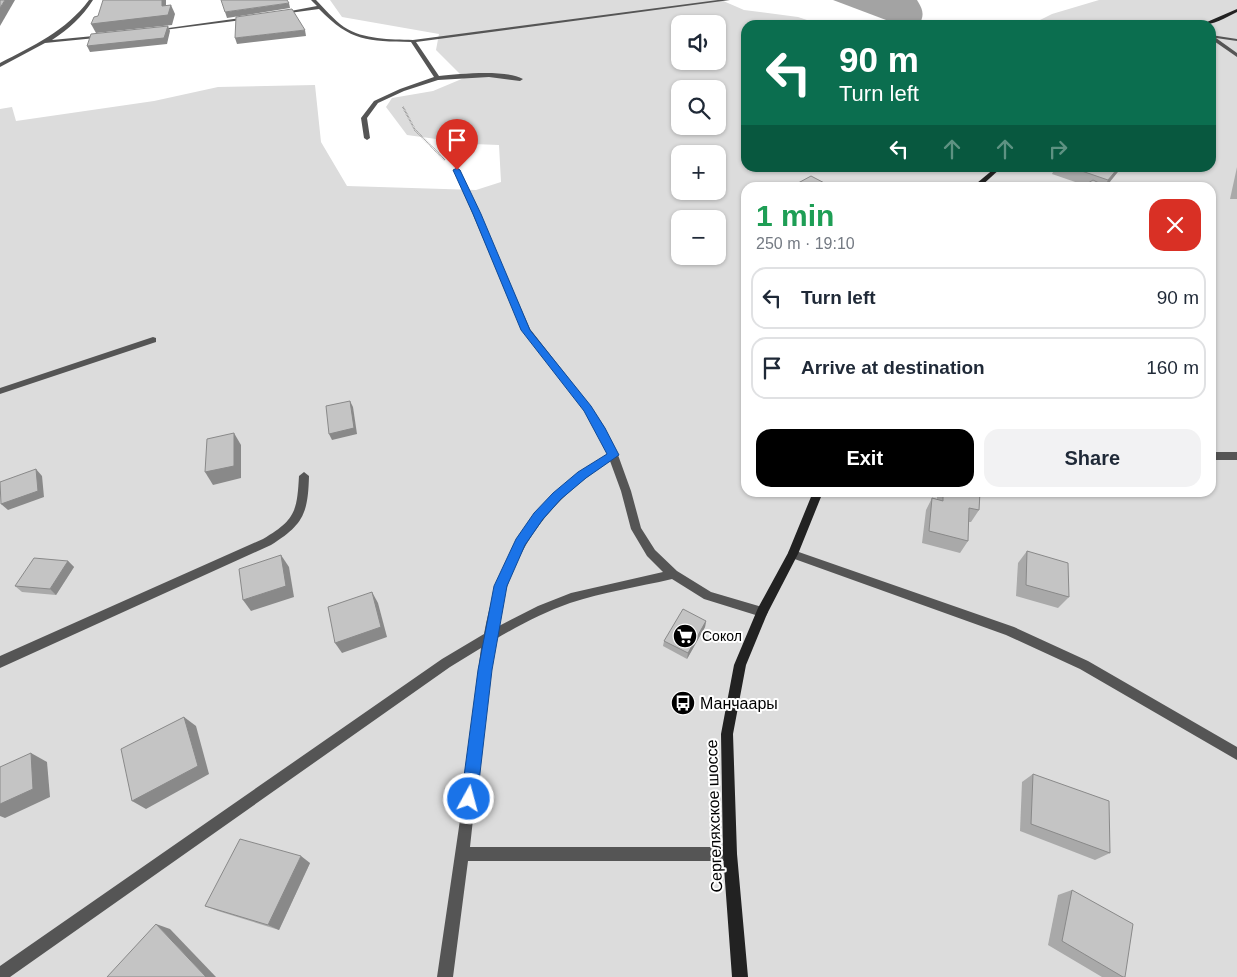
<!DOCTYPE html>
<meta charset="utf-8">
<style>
body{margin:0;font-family:Arial,sans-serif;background:#f2f2f3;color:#1f2937;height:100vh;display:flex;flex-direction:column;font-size:19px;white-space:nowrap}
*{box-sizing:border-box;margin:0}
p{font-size:16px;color:#747a83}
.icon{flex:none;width:28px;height:28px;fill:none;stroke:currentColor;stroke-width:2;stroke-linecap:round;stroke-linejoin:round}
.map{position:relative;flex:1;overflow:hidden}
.side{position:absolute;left:741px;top:182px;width:475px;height:315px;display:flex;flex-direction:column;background:#fff;border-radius:15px;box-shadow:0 1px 4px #0004}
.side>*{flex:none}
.hud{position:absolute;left:741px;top:20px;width:475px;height:152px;border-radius:15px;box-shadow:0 1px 4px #0004;background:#0b6e4f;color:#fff;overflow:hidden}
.fabs{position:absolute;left:671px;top:15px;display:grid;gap:10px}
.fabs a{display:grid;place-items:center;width:55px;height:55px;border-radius:10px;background:#fff;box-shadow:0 1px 4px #0004;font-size:25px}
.pin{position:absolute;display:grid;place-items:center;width:42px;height:42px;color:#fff;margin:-51px -21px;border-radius:50% 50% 50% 0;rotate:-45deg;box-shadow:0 0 5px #0007}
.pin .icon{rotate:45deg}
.me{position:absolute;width:55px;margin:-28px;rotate:7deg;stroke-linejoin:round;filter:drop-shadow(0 0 4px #0008)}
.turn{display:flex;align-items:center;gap:18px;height:105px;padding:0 15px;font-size:22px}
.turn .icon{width:65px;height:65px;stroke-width:2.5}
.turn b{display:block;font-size:35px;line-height:42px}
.lanes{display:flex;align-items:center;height:48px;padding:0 15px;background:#0003;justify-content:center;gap:25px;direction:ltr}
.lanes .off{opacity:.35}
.round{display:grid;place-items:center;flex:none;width:52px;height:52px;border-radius:15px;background:#f2f2f3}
.summary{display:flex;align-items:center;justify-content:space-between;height:85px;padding:0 15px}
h1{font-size:30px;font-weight:700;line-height:38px;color:#1e9e55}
.button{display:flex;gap:10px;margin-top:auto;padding:10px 15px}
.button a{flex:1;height:58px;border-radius:15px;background:#000;color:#fff;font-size:20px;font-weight:700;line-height:58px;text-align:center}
.button a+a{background:#f2f2f3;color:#1f2937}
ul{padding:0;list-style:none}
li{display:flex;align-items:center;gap:15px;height:62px;margin:0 10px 8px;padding:0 5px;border:2px solid #e0e1e3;border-radius:15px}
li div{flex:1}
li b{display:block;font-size:19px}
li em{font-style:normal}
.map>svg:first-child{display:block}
.green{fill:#dcdcdc;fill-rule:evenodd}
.water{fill:#a3a3a3}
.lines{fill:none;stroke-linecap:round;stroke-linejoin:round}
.path{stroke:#777;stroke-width:2;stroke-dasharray:0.5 1;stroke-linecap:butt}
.lane{fill:#555;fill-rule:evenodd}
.street{fill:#555;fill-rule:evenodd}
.secondary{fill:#222;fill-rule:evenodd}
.wall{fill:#a9a9a9}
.shaded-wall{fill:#898989}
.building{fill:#c4c4c4;stroke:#898989}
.route{fill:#1a73e8;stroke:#114b97}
.labels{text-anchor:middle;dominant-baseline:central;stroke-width:4;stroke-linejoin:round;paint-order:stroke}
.poi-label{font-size:14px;fill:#000;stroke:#fff;text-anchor:start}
.near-poi-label{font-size:16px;fill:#000;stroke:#fff;text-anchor:start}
.near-street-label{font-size:16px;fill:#000;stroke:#fff}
</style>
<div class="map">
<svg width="1237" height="977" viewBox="0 0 1237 977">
<rect width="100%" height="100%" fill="#fff"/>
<path class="green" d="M 330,0 L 721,0 L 744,10 L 798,17 L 813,22 L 814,25 L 746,25 L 746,168 L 1211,168 L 1211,25 L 1030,25 L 1052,14 L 1099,0 L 1237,0 L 1237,977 L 0,977 L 0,109 L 12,107 L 16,121 L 154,101 L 218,87 L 315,85 L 321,142 L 347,186 L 476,190 L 501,182 L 499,145 L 473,144 L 407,135 L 386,107 L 392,98 L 433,91 L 464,78 L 436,50 L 439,34 L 342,17 ZM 680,24 L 718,24 L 718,61 L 680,61 ZM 680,89 L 718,89 L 718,126 L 680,126 ZM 680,154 L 718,154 L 718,191 L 680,191 ZM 746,188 L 1211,188 L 1211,492 L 746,492 ZM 680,219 L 718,219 L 718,256 L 680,256 Z"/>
<path class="water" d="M 833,0 L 917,0 C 922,8 925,14 920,23 L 911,24 L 894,23 Z"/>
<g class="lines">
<polyline class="path" points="403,107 415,130 445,160"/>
<g class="lane">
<rect x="1211" y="452" width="26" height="8"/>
<path d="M 304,472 L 309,476 C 308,514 303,525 271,545 L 0,668 L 0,656 L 263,539 C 295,520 297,512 299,476 Z"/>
</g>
<g class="street">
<path d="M 89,0 L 93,0 C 82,17 69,29 52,40 L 104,35 L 106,37 L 45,43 L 0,67 L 0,63 C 33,46 66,31 89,0 Z"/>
<path d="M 311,0 L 316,0 C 325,9 333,19 344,27 C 364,40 390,39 413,40 L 718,0 L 730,0 L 416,42 L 439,76 C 460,74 504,69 523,79 L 520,81 L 489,77 L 438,80 L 404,91 L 378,103 L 367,118 L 370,138 L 367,140 L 364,138 L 361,118 L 374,101 L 400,89 L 434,77 L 411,42 C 368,41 351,42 319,9 L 282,14 L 280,13 L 317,6 Z"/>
<polygon points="248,17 250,19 156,31 154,30"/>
<polygon points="1211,35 1237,39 1237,41 1216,38 1237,53 1237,57 1211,39"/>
<path d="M 457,168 L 460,170 L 530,329 L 591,407 L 605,428 L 618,455 L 631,491 L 641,528 L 655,550 L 677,571 L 711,592 L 762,607 L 766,608 L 768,612 L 766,616 L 762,617 L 704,599 L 672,579 C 638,587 603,592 570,603 C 544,612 518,626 494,640 L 488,681 L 470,847 L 730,847 L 735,849 L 737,854 L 735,859 L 730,861 L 468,861 L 453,977 L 437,977 L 460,820 L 481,648 L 450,667 L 10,977 L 0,977 L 0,966 L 442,659 L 484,634 C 500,549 535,500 608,454 L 596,429 L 585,411 L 522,330 L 454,170 ZM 610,461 L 621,491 L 631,529 L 647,556 L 663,572 L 571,593 L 538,606 L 497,627 C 510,552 547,502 610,461 Z"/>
<polygon points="153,337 156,338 156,342 0,394 0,388"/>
<polygon points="793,550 1014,627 1088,661 1237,747 1237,760 1080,669 1006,635 789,557 788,554 789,551"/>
</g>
<g class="secondary">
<path d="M 1237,9 L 1237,12 C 1225,18 1214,25 1200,25 Z"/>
<polygon points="995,168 1001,168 979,188 971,188"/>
<polygon points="813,492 823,492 798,554 767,614 746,665 733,734 737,854 748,977 732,977 723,854 721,734 734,665 758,608 788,553"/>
</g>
</g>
<g class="wall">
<polygon points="1237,167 1237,199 1230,199"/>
<polygon points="1055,168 1121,168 1106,186 1084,185 1052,174"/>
<polygon points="937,492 980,492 979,510 971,522 968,522 968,541 960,553 922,543 926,510 932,498 937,499"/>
<polygon points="1027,551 1069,597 1058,608 1016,596 1018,563"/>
<polygon points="68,561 74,567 56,595 22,592 15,586"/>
<polygon points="706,621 705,627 687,659 663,646 664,641"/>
<polygon points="1033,774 1110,853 1095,860 1020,831 1022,782"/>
<polygon points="310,863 279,930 218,911 205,906"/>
<polygon points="1072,890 1125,977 1102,977 1048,945 1058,895"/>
</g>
<g class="shaded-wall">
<polygon points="5,0 15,0 0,26 0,8"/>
<polygon points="162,0 166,0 166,15 162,6"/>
<polygon points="289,3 290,8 227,18 225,12"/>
<polygon points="171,5 175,14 172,25 96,33 91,24"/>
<polygon points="168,26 170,31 167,44 90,52 87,46"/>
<polygon points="305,30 306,36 237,44 235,38"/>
<polygon points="1118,168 1121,168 1105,188 1104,188 1108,180"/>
<polygon points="350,401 353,407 357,434 332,440 329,434"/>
<polygon points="234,433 241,445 241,478 213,485 205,472"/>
<polygon points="36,469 42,476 44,497 8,510 1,504"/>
<polygon points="281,555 289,567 294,597 251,611 243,600"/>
<polygon points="68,561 74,567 56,595 50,589"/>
<polygon points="372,592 378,603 387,637 342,653 335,643"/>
<polygon points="706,621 705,627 687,659 688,653"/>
<polygon points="184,717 196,726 209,774 146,809 132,801"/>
<polygon points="31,753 47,762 50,797 5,818 0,816 0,804"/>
<polygon points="301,856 310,863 279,930 268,925"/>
<polygon points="156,924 170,929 216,977 206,977"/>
</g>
<g class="building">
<polygon points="0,0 5,0 0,8"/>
<polygon points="103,0 162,0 162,6 171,5 168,15 91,24 94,17 98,16"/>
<polygon points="221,0 287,0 289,3 225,12"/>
<polygon points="292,9 305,30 235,38 236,17"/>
<polygon points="168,26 164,38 87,46 91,34"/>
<polygon points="1073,168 1118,168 1108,180"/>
<polygon points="811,176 834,188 789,188"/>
<polygon points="1093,180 1109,188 1080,188"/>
<polygon points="350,401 354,428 329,434 326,406"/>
<polygon points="234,433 234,466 205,472 207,439"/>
<polygon points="36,469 38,491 1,504 0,482"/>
<polygon points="943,492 980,492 979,510 969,508 968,541 929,531 932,498 943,501"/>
<polygon points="1027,551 1068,563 1069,597 1026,585"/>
<polygon points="281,555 286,586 243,600 239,569"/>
<polygon points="34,558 68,561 50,589 15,586"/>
<polygon points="372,592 381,627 335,643 328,607"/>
<polygon points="683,609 706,621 688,653 664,641"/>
<polygon points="184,717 198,766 132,801 121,749"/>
<polygon points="31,753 33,789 0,804 0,767"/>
<polygon points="1033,774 1109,801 1110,853 1031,824"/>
<polygon points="240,839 301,856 268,925 205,906"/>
<polygon points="1072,890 1133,924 1125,977 1123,977 1062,941"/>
<polygon points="156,924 206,977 107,977"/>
</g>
<polygon class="route" points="457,168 460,170 481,214 530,330 591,406 605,428 619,455 586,478 561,499 543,519 525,545 507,586 492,670 477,799 475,804 469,806 464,804 461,799 478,670 494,586 516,539 534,513 553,493 578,472 607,454 584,411 521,330 473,214 453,170"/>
<defs>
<g id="supermarket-disc" transform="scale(1.25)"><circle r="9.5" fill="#000" stroke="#fff"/><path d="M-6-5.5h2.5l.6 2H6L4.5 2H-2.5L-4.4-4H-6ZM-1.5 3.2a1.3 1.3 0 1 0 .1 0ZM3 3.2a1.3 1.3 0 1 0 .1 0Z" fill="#fff"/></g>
<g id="bus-disc" transform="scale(1.25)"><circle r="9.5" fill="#000" stroke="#fff"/><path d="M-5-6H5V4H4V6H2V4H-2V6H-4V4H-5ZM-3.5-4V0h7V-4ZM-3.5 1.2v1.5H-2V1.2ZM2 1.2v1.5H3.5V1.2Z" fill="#fff"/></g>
</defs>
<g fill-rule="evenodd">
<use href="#supermarket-disc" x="685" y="636"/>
<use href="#bus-disc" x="683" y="703"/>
</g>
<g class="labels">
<g class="poi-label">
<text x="702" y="636">Сокол</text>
</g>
<g class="near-poi-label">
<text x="700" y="703">Манчаары</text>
</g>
<g class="near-street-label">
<text transform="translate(714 816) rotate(-92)">Сергеляхское шоссе</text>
</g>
</g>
</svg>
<div class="fabs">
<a><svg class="icon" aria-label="sound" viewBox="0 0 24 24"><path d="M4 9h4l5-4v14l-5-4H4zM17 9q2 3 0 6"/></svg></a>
<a><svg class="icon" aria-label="search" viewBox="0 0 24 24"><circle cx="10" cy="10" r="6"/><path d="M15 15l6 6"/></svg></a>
<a>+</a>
<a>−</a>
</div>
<div class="pin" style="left:457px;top:170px;background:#d93025"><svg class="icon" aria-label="arrive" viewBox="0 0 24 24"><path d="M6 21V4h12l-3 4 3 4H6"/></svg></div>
<svg class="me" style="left:469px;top:799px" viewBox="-20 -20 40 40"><circle r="17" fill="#1a73e8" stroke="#fff" stroke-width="3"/><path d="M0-11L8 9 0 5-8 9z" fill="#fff"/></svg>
<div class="hud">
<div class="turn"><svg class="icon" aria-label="left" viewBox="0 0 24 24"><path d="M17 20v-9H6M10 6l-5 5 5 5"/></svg><div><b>90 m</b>Turn left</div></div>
<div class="lanes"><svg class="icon" aria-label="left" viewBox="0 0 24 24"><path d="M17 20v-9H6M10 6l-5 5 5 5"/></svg><svg class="icon off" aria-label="ahead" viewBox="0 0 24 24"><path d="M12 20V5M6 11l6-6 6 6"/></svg><svg class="icon off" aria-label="ahead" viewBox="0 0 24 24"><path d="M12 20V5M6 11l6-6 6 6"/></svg><svg class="icon off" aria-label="right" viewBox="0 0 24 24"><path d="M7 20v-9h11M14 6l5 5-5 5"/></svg></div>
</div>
<section class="side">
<div class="summary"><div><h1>1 min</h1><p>250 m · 19:10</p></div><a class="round" style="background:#d93025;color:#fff"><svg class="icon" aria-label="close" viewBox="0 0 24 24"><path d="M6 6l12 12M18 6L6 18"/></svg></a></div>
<ul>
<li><svg class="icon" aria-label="left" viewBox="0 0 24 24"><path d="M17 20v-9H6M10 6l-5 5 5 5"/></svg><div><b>Turn left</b></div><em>90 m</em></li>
<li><svg class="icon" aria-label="arrive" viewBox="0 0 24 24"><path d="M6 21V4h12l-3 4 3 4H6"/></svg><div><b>Arrive at destination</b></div><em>160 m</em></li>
</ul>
<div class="button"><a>Exit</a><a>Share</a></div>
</section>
</div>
